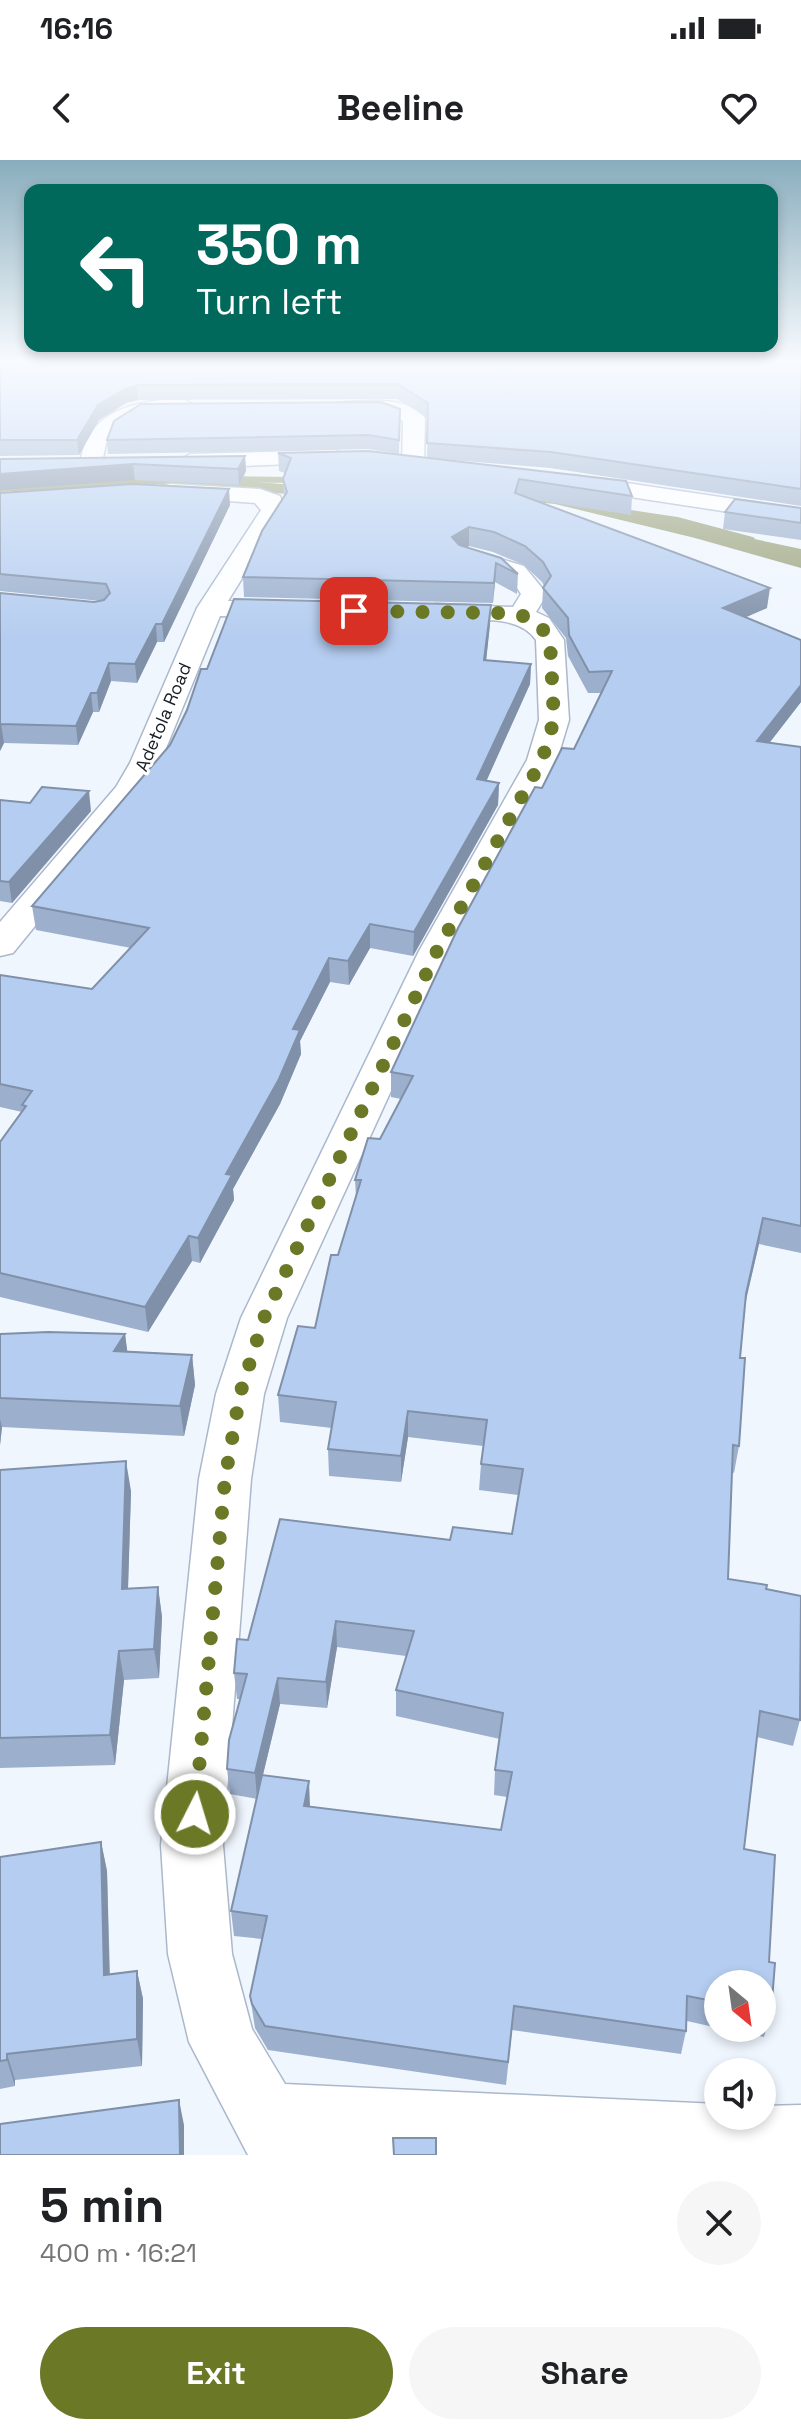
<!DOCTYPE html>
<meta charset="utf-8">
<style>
body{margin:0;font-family:"Space Grotesk",sans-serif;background:#f6f6f6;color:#202124;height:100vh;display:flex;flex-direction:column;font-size:30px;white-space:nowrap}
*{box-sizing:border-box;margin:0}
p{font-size:26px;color:#757577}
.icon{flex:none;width:44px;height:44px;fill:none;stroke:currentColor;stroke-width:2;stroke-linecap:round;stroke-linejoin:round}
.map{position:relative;height:1995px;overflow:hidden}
.details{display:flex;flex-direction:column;background:#fff;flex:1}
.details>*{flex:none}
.guide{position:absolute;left:24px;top:24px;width:754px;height:168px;border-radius:16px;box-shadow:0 4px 12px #0003;background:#00695c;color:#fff;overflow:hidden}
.needle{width:52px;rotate:151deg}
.tools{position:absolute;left:704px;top:1810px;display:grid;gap:16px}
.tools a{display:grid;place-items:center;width:72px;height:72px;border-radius:50%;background:#fff;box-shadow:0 4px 12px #0003;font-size:40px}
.pin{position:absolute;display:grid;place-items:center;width:68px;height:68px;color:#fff;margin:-34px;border-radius:16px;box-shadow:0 4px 12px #0006}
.me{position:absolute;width:88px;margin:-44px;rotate:5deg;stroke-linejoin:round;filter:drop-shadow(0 0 6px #0008)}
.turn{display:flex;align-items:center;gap:28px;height:168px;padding:0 40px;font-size:36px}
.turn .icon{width:104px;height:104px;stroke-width:2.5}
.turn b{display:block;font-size:56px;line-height:68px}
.round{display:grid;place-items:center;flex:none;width:84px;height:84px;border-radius:42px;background:#f6f6f6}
.summary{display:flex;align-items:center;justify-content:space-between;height:136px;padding:0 40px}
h1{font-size:48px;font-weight:800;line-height:60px}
.action{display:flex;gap:16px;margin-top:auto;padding:16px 40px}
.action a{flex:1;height:92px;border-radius:48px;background:#6b7825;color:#fff;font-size:32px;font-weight:800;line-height:92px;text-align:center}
.action a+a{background:#f6f6f6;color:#202124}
.status{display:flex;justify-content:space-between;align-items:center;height:56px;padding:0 40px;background:#fff;direction:ltr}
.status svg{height:22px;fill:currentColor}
header{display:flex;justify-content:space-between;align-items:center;height:104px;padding:0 40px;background:#fff;font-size:36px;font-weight:800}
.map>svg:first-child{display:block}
.water{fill:#9aa37c}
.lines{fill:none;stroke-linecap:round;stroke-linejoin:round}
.stream{stroke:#9aa37c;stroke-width:6}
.street-casing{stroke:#abb8cb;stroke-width:3}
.secondary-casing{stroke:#abb8cb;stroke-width:3}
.street{fill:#fff;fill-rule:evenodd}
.secondary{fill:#fff;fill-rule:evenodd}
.wall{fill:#9cb0ce;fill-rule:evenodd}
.shaded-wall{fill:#7f90a8}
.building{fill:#b5cdf0;stroke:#7f90a8;stroke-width:2}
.route{stroke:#6b7825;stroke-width:14;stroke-dasharray:0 25.2}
.labels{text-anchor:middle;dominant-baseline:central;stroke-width:6;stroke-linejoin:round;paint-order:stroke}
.far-street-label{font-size:18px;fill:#191e25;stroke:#fff}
</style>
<div class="status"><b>16:16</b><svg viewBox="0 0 49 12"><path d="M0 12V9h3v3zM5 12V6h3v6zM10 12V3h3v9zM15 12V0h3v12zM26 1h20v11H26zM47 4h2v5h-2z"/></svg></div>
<header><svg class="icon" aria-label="back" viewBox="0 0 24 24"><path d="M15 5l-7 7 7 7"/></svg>Beeline<svg class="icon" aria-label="heart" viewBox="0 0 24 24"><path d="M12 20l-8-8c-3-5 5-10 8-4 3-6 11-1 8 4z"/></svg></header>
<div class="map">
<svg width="801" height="1995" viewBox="0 0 801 1995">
<rect width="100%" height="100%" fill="#f0f6fe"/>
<polygon class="water" points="181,316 307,326 506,326 801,389 801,408 695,378 555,344 425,331 287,334 154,324 0,332 0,326"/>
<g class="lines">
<g class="stream">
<polyline points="227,319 297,320"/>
<polyline points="617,351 677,360 752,380"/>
</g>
<g class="street-casing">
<g id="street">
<path d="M 161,240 L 185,240 L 195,246 C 181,263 136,246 112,272 C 103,282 106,297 99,308 L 83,308 L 80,303 C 87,258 120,245 161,240 Z"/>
<path d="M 344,242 C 371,242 406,235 425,258 L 424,307 L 421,312 L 413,314 L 402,307 L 403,261 L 393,254 L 337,252 L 334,248 Z"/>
<polygon points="336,290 347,297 344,302 190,308 179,301 190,294"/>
<polygon points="573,315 801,349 801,363 565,327 562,322 565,317"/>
<polygon points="273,342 285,349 228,441 289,442 298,444 302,450 298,456 289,458 220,456 160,603 145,631 13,793 0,796 0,762 116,627 130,603 197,448 265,344"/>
<path d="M 468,389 L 524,406 L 547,434 L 536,452 L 549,458 L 564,480 L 569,560 L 557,600 L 455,791 L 287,1158 L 264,1234 L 251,1319 L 223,1685 L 232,1794 L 252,1869 L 285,1924 L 718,1944 L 718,1956 L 762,1956 L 762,1946 L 801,1945 L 801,1995 L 248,1995 L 189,1882 L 168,1794 L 161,1685 L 199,1319 L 216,1234 L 241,1158 L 419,791 L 527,600 L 539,560 L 536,480 C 517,452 467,461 436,460 L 427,458 L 423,452 L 427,446 L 436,444 L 513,447 L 521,434 C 508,411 483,408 459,402 L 455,397 L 459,392 Z"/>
</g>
</g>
<g class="secondary-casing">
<polygon id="secondary" points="170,324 260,329 280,336 285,349 273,356 264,354 255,343 161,336 158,331 161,326"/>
</g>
<use href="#street" class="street"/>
<use href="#secondary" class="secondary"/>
</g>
<g class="wall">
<path d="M 0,200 L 504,201 L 505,200 L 475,200 L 801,200 L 801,346 L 550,308 L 439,299 L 632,336 L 631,355 L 535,340 L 767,448 L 746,457 L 801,480 L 801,542 L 769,583 L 801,587 L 801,1093 L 759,1084 L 745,1145 L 740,1198 L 739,1286 L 734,1313 L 732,1312 L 728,1419 L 766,1429 L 800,1560 L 793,1586 L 757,1577 L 744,1689 L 769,1802 L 771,1853 L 764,1877 L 720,1868 L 762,1868 L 762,1824 L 718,1824 L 718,1868 L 687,1861 L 686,1871 L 681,1894 L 512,1870 L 506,1925 L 268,1890 L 255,1868 L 250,1836 L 262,1779 L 234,1776 L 231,1751 L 257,1639 L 230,1634 L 227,1609 L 240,1539 L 237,1539 L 234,1513 L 248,1480 L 450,1380 L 512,1374 L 518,1335 L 479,1330 L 481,1304 L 483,1286 L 408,1277 L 401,1322 L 329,1316 L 328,1289 L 332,1268 L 280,1262 L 278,1235 L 315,1168 L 356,1037 L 355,1020 L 380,979 L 401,939 L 391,937 L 391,912 L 542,628 L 574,589 L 602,533 L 588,533 L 568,496 L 566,478 L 542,448 L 543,428 L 544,426 L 542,422 L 524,405 L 493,392 L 469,386 L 466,388 L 518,414 L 517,434 L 495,422 L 493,443 L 244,437 L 243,417 L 284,337 L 283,319 L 285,313 L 279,311 L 278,293 L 427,298 L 428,258 L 397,239 L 138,240 L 126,243 L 99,260 L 79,295 L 0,296 ZM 337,1487 L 406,1496 L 396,1530 L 396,1556 L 500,1579 L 495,1610 L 494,1635 L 507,1637 L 501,1670 L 310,1647 L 263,1615 L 280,1544 L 327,1548 Z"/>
<polygon points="400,249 399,294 368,289 108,294 107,280"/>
<polygon points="245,296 246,311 239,325 135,320 0,299"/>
<polygon points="0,333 230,345 164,482 157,482 137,523 111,521 99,552 93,552 78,585 4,583 0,591 0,433 94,442 101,441 0,431 0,432"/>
<polygon points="725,352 801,363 801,380 723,369"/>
<polygon points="490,464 486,500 531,504 530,524 486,621 499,623 498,645 413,796 370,788 349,825 330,822 300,881 301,894 280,944 233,1029 234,1040 200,1103 192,1101 148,1172 0,1137 0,982 22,952 0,947 0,815 92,829 131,788 36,770 32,746 170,585 207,509"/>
<polygon points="0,640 91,651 12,743 0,741"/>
<polygon points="0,1174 125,1174 127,1191 192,1195 195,1225 184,1276 2,1267 0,1285"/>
<polygon points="0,1310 131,1331 128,1429 158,1427 162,1457 159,1518 124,1520 115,1605 0,1608"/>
<polygon points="101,1682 107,1711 110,1814 137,1811 143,1839 142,1906 15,1920 15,1926 0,1929 0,1697"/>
</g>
<g class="shaded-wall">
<polygon points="137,225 138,240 126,243 99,260 79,295 77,280 98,245 125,229"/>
<polygon points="245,296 246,311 239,325 238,309"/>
<polygon points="133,304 135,320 0,330 0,314"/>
<polygon points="229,329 230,345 164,482 162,464"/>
<polygon points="469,367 469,386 452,396 452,377"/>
<polygon points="496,403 495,422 493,443 494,423"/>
<polygon points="770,428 767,448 721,468 723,448"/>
<polygon points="491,445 490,464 484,521 484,500"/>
<polygon points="156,464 157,482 137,523 135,504"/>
<polygon points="109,503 111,521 99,552 97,533"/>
<polygon points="531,504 530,524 477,642 477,619"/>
<polygon points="801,525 801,542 754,603 757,581"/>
<polygon points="91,533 93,552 78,585 76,566"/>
<polygon points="1,564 4,583 0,591 0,566"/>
<polygon points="499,623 498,645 413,796 414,772"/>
<polygon points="89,631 91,651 12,743 9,722"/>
<polygon points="370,764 370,788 349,825 348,801"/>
<polygon points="329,798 330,822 300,881 301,894 280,944 233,1029 234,1040 200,1103 198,1078 293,869"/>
<polygon points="763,1058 759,1084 741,1160 746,1134"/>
<polygon points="189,1076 192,1101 148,1172 145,1147"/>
<polygon points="125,1174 129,1204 114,1191"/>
<polygon points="192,1195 195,1225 184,1276 180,1246"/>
<polygon points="408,1251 408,1277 401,1322 401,1296"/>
<polygon points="0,1259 2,1267 0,1285"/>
<polygon points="126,1301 131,1331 127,1459 122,1429"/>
<polygon points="158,1427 162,1457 159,1518 154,1489"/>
<polygon points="336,1461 337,1487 327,1548 326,1522"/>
<polygon points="119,1491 124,1520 115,1605 110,1575"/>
<polygon points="278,1518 280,1544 257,1639 255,1613"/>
<polygon points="309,1621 310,1646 305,1671 304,1646"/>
<polygon points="101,1682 107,1711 110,1842 104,1815"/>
<polygon points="137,1811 143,1839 142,1906 137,1879"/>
<polygon points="7,1894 15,1920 15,1926 7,1900"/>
<polygon points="179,1940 184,1965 184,1995 180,1995"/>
</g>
<g class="building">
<polygon points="0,200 473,200 504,201 506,200 801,200 801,329 551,292 427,283 428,243 397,224 137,225 125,229 98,245 77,280 0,280"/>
<polygon points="381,242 400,249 399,280 368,275 107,280 114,261 141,244"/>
<polygon points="368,291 626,321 632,336 519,319 515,333 770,428 723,448 801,480 801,525 757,581 801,587 801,1066 763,1058 746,1134 740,1198 745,1198 739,1286 733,1285 728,1419 767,1425 766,1429 801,1436 800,1560 760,1551 744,1689 775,1695 769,1802 775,1803 771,1853 762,1851 762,1824 718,1824 718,1842 687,1836 686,1871 514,1846 508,1902 265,1866 252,1844 250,1836 267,1756 231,1751 262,1615 309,1621 304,1646 501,1670 512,1612 495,1610 503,1553 396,1530 414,1471 336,1461 326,1522 278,1518 255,1613 227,1609 229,1580 247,1514 234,1513 237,1479 248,1480 280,1359 450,1380 453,1367 512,1374 523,1309 481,1304 487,1260 408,1251 401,1296 328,1289 336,1242 278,1235 298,1166 315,1168 331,1095 338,1095 361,1020 355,1020 368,978 380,979 413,916 391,912 458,768 535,627 542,628 562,588 574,589 612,511 589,512 569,475 568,458 543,428 551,416 543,402 525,386 494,372 469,367 452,377 459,385 501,398 518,414 496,403 494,423 243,417 262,371 287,332 283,319 291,298 278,293"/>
<polygon points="245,296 238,309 133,304 0,314 0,299"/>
<polygon points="133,324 229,329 162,464 156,464 135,504 109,503 97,533 91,533 76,566 1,564 0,566 0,433 94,442 104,440 110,433 106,424 0,414 0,333"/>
<polygon points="735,339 801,348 801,363 725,352"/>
<polygon points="234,439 491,445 484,500 531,504 477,619 499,623 414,772 370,764 348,801 329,798 293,869 300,870 279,919 226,1014 232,1015 198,1078 189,1076 145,1147 0,1113 0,982 26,946 22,945 32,931 0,924 0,815 92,829 149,768 32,746 170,585 187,550 201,509 207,509"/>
<polygon points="42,627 89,631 9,722 0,721 0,640 30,643"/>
<polygon points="48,1172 125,1174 114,1191 192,1195 180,1246 0,1238 0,1174"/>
<polygon points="126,1301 122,1429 158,1427 154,1489 119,1491 110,1575 0,1578 0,1310"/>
<polygon points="101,1682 104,1815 137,1811 137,1879 7,1894 7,1900 0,1901 0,1697"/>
<polygon points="179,1940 180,1995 0,1995 0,1964"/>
<polygon points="393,1978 436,1978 436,1995 394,1995"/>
</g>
<linearGradient id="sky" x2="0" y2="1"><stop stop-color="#89adbd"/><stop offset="0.42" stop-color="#f8fbff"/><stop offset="1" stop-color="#f8fbff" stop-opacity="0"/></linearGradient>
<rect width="801" height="479" fill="url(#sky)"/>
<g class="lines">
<polyline class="route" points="195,1654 225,1319 240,1234 264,1158 437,791 542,600 554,560 550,480 539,464 521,455 498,453 354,451"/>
</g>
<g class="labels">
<g class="far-street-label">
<text transform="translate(163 557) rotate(-67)">Adetola Road</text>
</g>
</g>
</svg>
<div class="tools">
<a><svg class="needle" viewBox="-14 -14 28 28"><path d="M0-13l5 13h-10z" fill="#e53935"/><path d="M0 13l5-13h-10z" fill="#757577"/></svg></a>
<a><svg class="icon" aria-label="sound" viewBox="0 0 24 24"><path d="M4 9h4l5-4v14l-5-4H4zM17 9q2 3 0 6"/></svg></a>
</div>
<div class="pin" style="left:354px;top:451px;background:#d93025"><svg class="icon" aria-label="arrive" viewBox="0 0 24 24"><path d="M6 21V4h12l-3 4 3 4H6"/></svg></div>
<svg class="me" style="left:195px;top:1654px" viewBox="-20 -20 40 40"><circle r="17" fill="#6b7825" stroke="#fff" stroke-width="3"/><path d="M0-11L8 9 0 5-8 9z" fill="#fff"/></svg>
<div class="guide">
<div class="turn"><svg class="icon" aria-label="left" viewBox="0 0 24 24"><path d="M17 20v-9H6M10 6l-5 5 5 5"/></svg><div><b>350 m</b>Turn left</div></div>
</div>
</div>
<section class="details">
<div class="summary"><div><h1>5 min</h1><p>400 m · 16:21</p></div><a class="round"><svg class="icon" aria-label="close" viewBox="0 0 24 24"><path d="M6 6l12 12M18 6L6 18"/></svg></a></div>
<div class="action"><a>Exit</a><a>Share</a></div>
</section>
